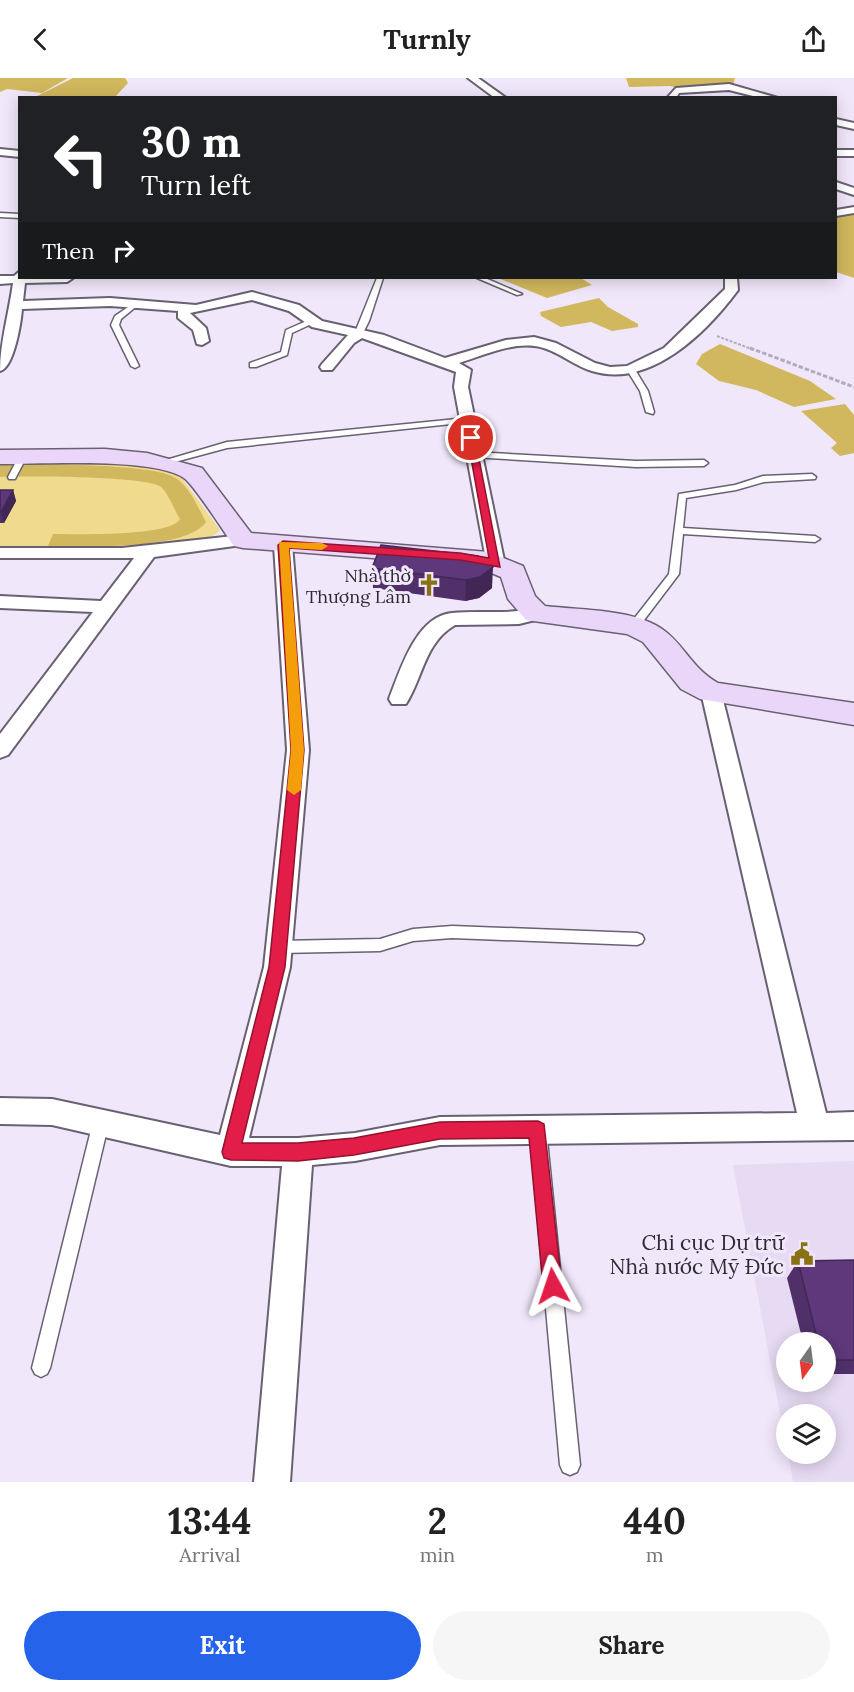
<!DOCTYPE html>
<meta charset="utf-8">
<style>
body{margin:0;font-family:Lora,serif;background:#f6f6f6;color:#222;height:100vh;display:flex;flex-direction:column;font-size:22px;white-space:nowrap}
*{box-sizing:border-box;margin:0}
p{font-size:20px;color:#767676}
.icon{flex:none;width:33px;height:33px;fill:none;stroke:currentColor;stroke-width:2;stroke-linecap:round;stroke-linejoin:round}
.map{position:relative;height:1404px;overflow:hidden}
.side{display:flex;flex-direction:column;background:#fff;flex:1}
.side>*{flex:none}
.top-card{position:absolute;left:18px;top:18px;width:819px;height:183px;border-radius:0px;box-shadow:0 3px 15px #0003;background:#202124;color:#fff;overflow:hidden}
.needle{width:39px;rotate:194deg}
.controls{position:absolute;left:776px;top:1254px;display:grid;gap:12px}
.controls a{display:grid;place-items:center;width:60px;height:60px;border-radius:50%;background:#fff;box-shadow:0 3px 15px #0003;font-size:30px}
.pin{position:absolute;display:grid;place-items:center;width:51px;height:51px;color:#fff;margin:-26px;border:3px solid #fff;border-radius:50%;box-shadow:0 2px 6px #0007}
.me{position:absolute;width:66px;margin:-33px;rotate:355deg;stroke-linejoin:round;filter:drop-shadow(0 0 4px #0008)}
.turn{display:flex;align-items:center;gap:21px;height:126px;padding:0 24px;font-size:27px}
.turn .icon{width:78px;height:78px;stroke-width:2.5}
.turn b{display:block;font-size:42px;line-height:51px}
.then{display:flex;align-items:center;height:57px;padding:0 24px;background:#0003;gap:12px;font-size:22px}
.eta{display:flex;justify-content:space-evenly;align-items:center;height:102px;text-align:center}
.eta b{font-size:36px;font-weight:800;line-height:42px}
.action{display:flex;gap:12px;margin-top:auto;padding:12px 24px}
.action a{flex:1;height:69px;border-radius:36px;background:#2563eb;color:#fff;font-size:24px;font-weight:800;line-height:69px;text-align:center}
.action a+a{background:#f6f6f6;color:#222}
header{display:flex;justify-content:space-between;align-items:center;height:78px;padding:0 24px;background:#fff;font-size:27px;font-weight:800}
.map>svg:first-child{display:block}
.built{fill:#e7daf3;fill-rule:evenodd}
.green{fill:#f0da8d}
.water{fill:#d1b75d}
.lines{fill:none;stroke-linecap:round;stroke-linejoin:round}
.lane-casing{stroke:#696171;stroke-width:3}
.street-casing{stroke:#696171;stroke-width:4}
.secondary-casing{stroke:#696171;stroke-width:3}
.path-far1{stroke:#b4acbc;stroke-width:2;stroke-dasharray:3 1.5;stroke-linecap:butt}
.path{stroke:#b4acbc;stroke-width:3;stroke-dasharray:4.5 2;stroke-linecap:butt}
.lane{fill:#fff;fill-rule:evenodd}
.street{fill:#fff;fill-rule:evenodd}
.secondary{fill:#ead6f9;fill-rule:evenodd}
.wall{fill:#51306a}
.shaded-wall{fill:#422756}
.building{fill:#5e387b;stroke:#422756;stroke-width:1.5}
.route{fill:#e11d48;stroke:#92132f;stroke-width:1.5}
.slow{fill:#f59e0b}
.labels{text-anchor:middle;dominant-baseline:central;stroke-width:6;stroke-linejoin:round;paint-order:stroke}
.poi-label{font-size:18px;fill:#2f2b32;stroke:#f1e7fa;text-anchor:end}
.near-poi-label{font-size:21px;fill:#2f2b32;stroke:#f1e7fa;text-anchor:end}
</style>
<header><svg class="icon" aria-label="back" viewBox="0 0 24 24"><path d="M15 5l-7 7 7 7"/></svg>Turnly<svg class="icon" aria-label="share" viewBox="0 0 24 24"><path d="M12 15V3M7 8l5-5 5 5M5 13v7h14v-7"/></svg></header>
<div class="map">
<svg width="854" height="1404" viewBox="0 0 854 1404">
<rect width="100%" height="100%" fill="#f1e7fa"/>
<path class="built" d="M 854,1083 L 854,1404 L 793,1404 L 788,1376 L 825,1376 L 825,1336 L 786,1336 L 786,1367 L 733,1087 ZM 786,1264 L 825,1264 L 825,1304 L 786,1304 Z"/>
<path class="green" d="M 0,384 C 60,384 121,381 179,396 L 220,452 C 199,479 39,472 0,472 Z"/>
<g class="water">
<polygon points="0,0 68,0 42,15 7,11 0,14"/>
<polygon points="73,0 125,0 128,5 115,19 35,19"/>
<polygon points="626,0 735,0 733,7 677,10 670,8 629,9"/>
<polygon points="854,136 854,200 836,194 836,139"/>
<polygon points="498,200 581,200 592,207 547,220"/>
<polygon points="599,220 608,229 638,246 638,249 612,253 591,244 561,249 541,238 540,234"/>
<polygon points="720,266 810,303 836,321 794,329 756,312 719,303 696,286 702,276"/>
<polygon points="845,326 854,337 854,375 840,378 831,370 837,365 801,333"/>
<path d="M 25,386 C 53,386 154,387 174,399 C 189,407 198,430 206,444 C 186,473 82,468 48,468 L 53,456 C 74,456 171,459 180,441 C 174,432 169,416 161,409 C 148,398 24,398 0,399 L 0,387 Z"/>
</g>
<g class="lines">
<g class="lane-casing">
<g id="lane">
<polygon points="0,135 20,136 20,140 0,139"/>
<polygon points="377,200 383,200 369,243 361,259 355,259 354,257"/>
<polygon points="477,200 485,200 522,216 517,217"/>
<polygon points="134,225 138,227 121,241 119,247 139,288 135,290 131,288 111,247 115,238"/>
<polygon points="311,241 318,243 292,255 287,277 256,289 250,289 250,285 281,274 286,252"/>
<polygon points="628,290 634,290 648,313 654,334 653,336 646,334 640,313 627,292"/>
<polygon points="467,340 470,340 470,344 227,370 160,388 156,385 227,364"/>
<polygon points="474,374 636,383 704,382 708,385 704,388 636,389 471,379 471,375"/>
<polygon points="23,375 27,378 16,399 15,401 9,401 8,399 19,378"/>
<polygon points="812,396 816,399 815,401 764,404 736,412 686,420 683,450 815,458 820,461 815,464 683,456 679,496 638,550 630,550 629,548 630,546 669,496 679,416 735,407 763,398"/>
<polygon points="452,848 637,855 642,857 644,861 642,865 637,867 452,860 413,863 380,873 279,875 274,873 272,869 274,865 279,863 380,861 413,851"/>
<polygon points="101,1037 107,1039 109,1044 50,1290 47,1296 41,1299 35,1296 32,1290 93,1044 95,1039"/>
<polygon points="538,1045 544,1047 546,1052 580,1387 577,1394 570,1397 563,1394 560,1387 530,1052 532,1047"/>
</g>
</g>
<g class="street-casing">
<g id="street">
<polygon points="468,0 478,0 506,20 495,20"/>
<polygon points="729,6 778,20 761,20 729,12 679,15 676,20 667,20 676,10"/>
<polygon points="836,41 854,45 854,51 836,47"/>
<polygon points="0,71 20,73 20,79 0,77"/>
<rect x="836" y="72" width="18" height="6"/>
<polygon points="836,104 854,110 854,117 836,111"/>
<polygon points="854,129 854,135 836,138 836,132"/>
<path d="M 20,193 L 20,200 L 73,200 L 67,204 L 25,205 L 23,223 L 110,220 L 196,227 L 252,214 L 299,227 L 322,243 L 384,257 L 445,280 L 506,262 L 534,259 L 556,265 L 595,285 L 610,289 L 627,288 L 664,270 L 725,211 L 725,200 L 737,200 L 738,212 C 706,255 650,311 592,293 C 572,287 555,270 534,268 C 509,265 482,278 459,285 L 471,292 L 468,309 L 505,487 L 496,492 L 487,487 L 454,309 L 456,294 L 362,260 L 354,265 L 332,292 L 322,292 L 320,289 L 322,286 L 348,257 L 312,249 L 289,233 L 252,222 L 190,235 L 206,250 L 209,263 L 202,267 L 197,266 L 193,252 L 178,240 L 178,233 L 110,228 L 22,231 C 21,244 14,290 0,293 C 0,264 9,235 13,205 L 0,206 L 0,198 L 14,198 Z"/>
<polygon points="243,457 252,462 249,466 154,479 8,677 0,680 0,656 93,534 0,530 0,518 101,523 134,480 0,480 0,470 122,470"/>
<polygon points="283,462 292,467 309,672 290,889 249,1060 298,1060 355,1055 440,1039 797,1035 701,614 704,609 718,609 721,614 826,1035 854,1034 854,1062 440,1067 355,1083 312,1087 290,1404 254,1404 282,1088 231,1088 52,1047 0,1046 0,1020 52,1021 220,1057 264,889 287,672 274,467"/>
<path d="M 536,530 L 546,536 L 543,540 L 519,546 L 455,547 C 425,564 423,599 406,626 L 392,626 L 389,621 C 400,593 416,538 452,535 C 481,532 508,537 536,530 Z"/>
</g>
</g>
<g class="secondary-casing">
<path id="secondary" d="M 105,371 L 147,375 L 202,390 L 251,455 L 489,474 L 523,488 L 535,518 L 545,528 C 578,532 634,531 662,551 C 684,566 692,591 718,605 L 854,625 L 854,647 L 700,621 L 681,611 L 643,564 L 627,556 L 526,542 L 508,521 L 501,499 L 475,488 L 243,470 L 234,468 C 224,454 194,407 184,400 C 154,379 39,386 0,386 L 0,372 Z"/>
</g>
<polyline class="path-far1" points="717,258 754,272"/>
<polyline class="path" points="750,270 854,309"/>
<use href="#lane" class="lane"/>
<use href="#street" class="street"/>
<use href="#secondary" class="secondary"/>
</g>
<g class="wall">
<polygon points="0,412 13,412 16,423 4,445 0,445"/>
<polygon points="381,467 492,510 479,520 465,523 373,510 372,490"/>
<polygon points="854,1182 854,1296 825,1296 825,1264 803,1264 787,1200 798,1183"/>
</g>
<g class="shaded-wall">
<polygon points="13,412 16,423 4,445 1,434"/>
<polygon points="493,489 492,510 479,520 465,523 466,502"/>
</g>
<g class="building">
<polygon points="0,412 13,412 1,434 0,434"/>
<polygon points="381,467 478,478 493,489 480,499 466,502 372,490"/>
<polygon points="854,1182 854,1282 825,1282 825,1264 818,1264 798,1183"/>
</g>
<polygon class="route" points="467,358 475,360 500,489 460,482 289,470 304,672 285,889 242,1065 298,1065 354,1060 440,1044 538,1043 544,1046 562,1208 560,1215 553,1218 546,1215 543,1208 529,1060 440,1061 354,1077 298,1083 231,1082 224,1080 222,1074 269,889 287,712 291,672 278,467 283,463 460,475 489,480"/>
<polygon class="slow" points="279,464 322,465 328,468 322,472 289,470 304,672 301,712 294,717 287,712 291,672"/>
<defs>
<g id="church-bare" transform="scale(1.8)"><path d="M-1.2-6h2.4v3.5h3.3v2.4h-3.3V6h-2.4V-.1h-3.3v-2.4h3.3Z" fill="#897214" stroke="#f1e7fa" stroke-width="2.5" paint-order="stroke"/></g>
<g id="civic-bare" transform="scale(1.8)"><path d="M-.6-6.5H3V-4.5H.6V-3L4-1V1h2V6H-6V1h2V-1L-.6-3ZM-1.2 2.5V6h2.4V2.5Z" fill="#897214" stroke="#f1e7fa" stroke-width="2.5" paint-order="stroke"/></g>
</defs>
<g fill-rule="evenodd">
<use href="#church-bare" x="429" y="507"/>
<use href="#civic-bare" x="802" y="1176"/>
</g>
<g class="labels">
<g class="poi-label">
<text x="411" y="497">Nhà thờ<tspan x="411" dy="21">Thượng Lâm</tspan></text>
</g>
<g class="near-poi-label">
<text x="784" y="1164">Chi cục Dự trữ<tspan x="784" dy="24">Nhà nước Mỹ Đức</tspan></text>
</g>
</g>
</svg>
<div class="controls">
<a><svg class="needle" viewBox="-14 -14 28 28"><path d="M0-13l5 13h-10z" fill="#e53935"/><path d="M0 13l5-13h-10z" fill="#767676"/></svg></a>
<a><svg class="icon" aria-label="layers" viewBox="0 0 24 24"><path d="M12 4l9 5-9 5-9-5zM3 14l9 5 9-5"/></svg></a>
</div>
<div class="pin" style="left:471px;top:360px;background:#d93025"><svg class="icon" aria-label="arrive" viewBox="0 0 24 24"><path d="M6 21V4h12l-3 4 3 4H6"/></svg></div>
<svg class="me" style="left:553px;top:1208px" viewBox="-20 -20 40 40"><path d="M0-17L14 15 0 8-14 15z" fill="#e11d48" stroke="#fff" stroke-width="4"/></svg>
<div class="top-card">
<div class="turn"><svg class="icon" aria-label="left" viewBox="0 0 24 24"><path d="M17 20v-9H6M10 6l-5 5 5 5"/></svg><div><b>30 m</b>Turn left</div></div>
<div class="then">Then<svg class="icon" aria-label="right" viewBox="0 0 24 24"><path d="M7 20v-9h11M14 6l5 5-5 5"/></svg></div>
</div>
</div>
<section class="side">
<div class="eta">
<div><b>13:44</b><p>Arrival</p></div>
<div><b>2</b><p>min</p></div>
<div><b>440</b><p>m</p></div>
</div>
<div class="action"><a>Exit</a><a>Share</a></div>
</section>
